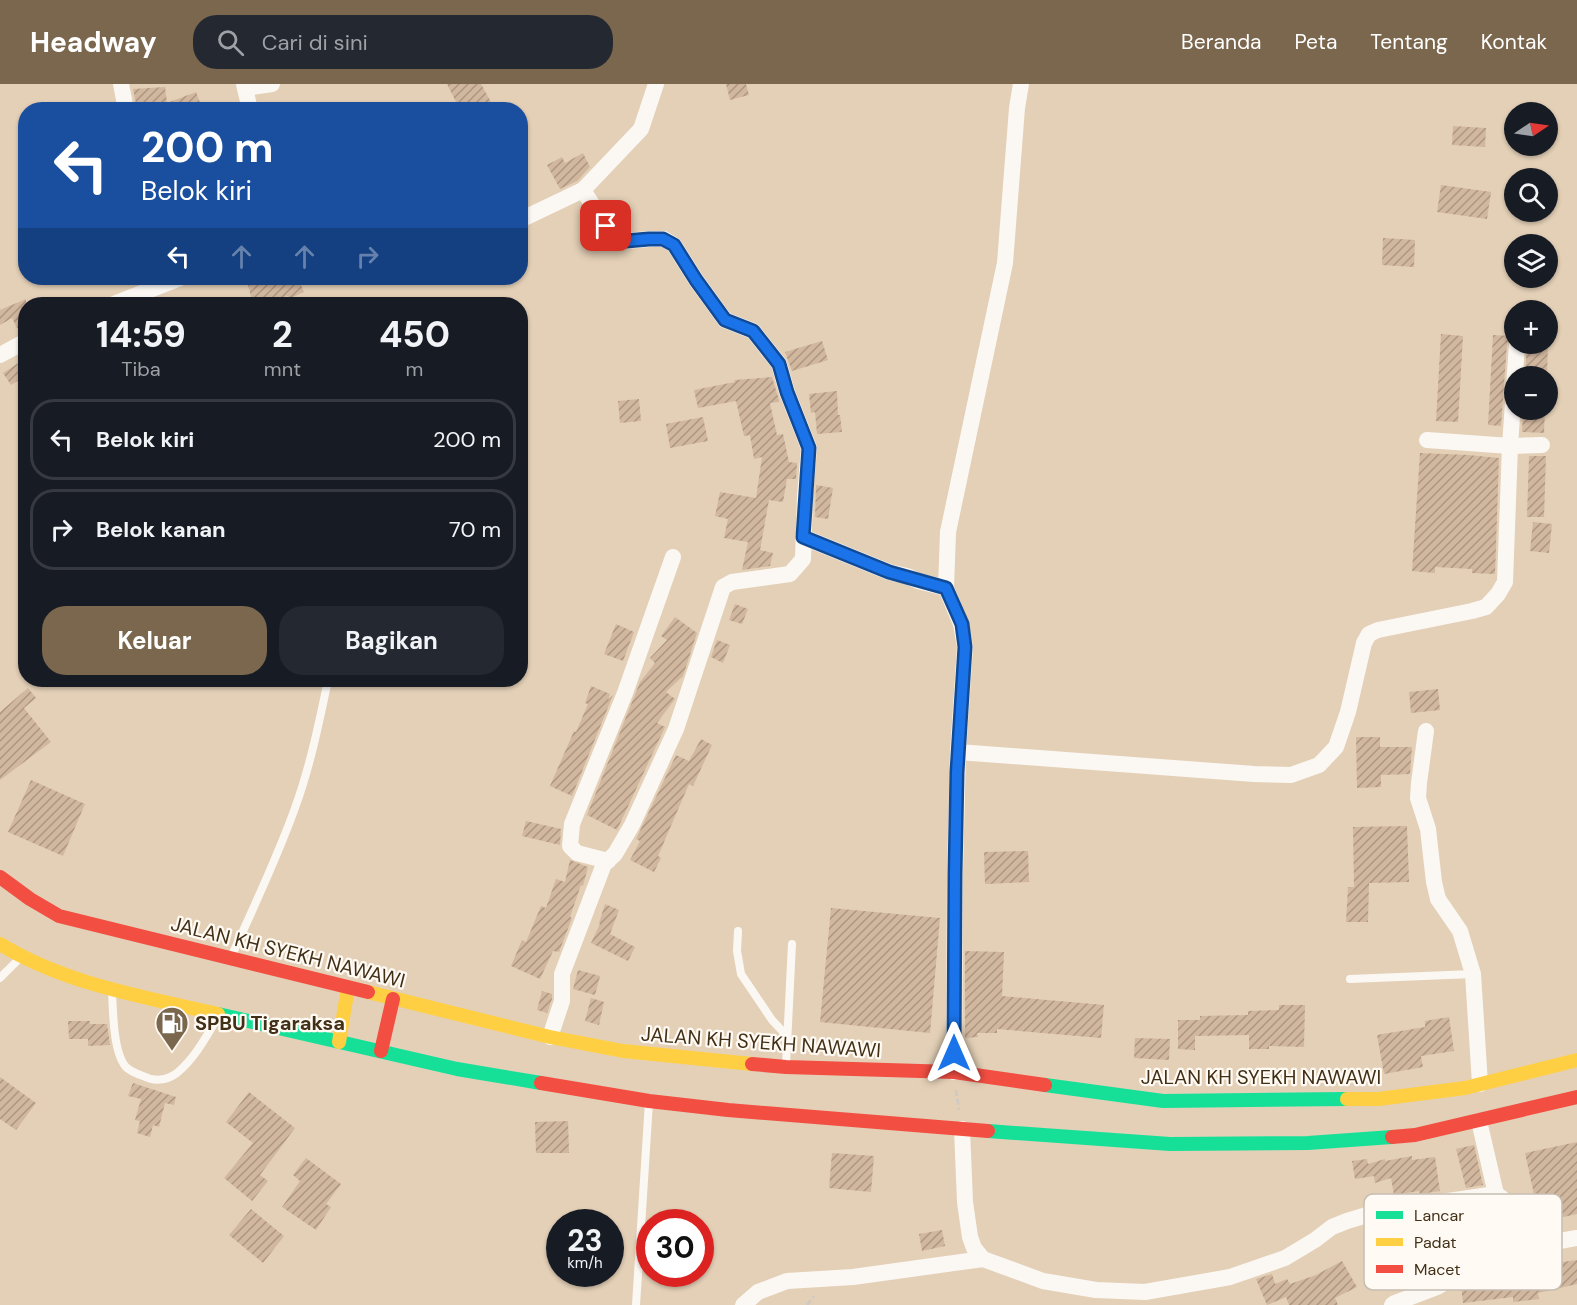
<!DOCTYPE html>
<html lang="id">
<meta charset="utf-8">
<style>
body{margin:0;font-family:"DM Sans",sans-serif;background:#242831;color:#f1f3f6;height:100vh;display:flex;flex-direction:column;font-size:22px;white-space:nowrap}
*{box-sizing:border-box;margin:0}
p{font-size:20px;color:#9ea1a6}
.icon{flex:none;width:33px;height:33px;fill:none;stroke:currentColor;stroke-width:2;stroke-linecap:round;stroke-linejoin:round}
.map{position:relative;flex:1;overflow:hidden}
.side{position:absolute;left:18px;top:213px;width:510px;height:390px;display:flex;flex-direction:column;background:#171b24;border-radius:24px;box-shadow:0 2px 4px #0004}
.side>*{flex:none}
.hud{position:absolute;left:18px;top:18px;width:510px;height:183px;border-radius:24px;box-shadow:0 2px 4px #0004;background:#1a4fa0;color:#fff;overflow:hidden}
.needle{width:39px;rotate:77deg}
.controls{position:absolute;left:1504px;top:18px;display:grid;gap:12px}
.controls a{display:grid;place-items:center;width:54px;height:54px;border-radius:50%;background:#171b24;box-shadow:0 2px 4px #0004;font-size:30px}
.speed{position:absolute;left:546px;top:1125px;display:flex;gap:12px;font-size:30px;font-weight:700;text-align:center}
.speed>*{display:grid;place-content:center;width:78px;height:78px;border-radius:50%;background:#171b24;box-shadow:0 2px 4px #0004;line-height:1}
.speed small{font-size:15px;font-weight:400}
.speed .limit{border:9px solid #d22;background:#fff;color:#111}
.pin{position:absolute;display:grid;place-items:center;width:51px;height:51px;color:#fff;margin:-26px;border-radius:12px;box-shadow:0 3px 9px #0006}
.me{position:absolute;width:66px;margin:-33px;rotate:0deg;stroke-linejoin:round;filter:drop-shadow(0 0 4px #0008)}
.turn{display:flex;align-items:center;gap:21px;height:126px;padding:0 24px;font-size:27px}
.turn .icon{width:78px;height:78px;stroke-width:2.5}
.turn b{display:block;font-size:42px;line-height:51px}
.lanes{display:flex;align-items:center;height:57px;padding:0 24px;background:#0003;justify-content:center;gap:30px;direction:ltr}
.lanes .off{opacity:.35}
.eta{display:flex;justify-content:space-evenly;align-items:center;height:102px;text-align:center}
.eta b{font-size:36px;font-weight:700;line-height:42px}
.primary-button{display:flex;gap:12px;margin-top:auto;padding:12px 24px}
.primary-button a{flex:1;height:69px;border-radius:24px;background:#7a674e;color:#fff;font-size:24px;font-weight:700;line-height:69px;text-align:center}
.primary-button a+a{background:#242831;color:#f1f3f6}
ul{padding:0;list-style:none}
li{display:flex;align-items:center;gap:18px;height:81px;margin:0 12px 9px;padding:0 12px;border:3px solid #363941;border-radius:24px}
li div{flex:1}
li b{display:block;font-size:22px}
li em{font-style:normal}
header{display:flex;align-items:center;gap:36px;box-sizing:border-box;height:84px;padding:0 30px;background:#7a674e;color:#fff}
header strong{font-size:28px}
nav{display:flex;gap:33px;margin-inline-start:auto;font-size:21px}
.search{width:420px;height:54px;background:#242831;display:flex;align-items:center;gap:15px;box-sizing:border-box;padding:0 21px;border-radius:24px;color:#9ea1a6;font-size:22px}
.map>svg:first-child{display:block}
.building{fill:url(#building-hatch)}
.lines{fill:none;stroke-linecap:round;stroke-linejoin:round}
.path{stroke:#d0cac2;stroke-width:3;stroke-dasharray:6 3;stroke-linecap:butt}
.lane{stroke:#fbf8f4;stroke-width:8}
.street{stroke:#fbf8f4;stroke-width:16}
.fast{stroke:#16e098;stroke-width:14}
.slow{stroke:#ffcf43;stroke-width:14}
.jam{stroke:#f24e42;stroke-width:14}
.route-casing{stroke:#114b97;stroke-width:15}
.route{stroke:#1a73e8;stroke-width:10}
.labels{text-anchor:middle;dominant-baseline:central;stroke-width:4.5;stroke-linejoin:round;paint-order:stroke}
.street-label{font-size:20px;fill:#412f16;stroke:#fffaf4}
.poi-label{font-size:20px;font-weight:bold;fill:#412f16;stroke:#fffaf4;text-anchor:start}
.key{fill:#fffaf4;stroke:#c6bdb1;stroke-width:1.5}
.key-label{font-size:16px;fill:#412f16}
</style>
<header>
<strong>Headway</strong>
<div class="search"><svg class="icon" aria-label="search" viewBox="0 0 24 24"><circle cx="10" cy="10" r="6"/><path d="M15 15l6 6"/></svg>Cari di sini</div>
<nav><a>Beranda</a><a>Peta</a><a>Tentang</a><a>Kontak</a></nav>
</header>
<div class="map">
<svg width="1577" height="1221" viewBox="0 0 1577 1221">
<defs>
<pattern id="building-hatch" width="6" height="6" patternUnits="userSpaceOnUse" patternTransform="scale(1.5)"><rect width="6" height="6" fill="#d2b79f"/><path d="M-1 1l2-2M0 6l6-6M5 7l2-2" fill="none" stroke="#ac9581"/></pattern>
</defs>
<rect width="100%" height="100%" fill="#e4d0b7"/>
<g class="building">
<polygon points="447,0 481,0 491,18 477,26 460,26"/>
<polygon points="726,0 746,0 749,11 730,16"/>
<polygon points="165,3 167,19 196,8 201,21 190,26 139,26 139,20 136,20 133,5"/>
<polygon points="1453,42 1486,44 1485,63 1452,61"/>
<polygon points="583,69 590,83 577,97 560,105 547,81 562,73 565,79"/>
<polygon points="1441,101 1491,108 1487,135 1437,128"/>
<polygon points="1383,154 1415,156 1414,183 1382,181"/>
<polygon points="246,194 269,194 271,198 282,194 298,194 304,208 289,215 288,212 253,220"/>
<polygon points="26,215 26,240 17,244 12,234 0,241 0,226"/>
<polygon points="1441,250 1463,252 1458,338 1436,337"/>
<polygon points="1493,251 1511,252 1507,259 1501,342 1488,341"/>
<polygon points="822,257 828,276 792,287 785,268"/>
<polygon points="1527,260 1548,260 1547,292 1525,292"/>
<polygon points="26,274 26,292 11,301 3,289"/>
<polygon points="772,293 779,316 779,318 770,319 777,351 783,350 789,378 797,379 796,395 787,395 783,418 769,416 760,466 773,469 770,482 742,486 748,458 724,454 728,435 715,432 720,408 756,414 762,373 754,375 750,351 744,352 736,317 698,324 694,306 735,298 734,296"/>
<polygon points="837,307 838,331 840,331 842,348 817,350 815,328 811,329 809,310"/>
<polygon points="639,315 641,337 620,339 618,317"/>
<polygon points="1523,326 1545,326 1544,349 1522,348"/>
<polygon points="703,333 708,357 670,364 666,340"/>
<polygon points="1420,369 1468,371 1499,374 1495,490 1472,489 1472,485 1435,483 1435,489 1412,487"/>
<polygon points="1529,372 1546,372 1544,433 1527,433"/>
<polygon points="816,401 833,404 828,435 815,433"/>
<polygon points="1533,438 1552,440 1549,469 1530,467"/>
<polygon points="735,520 748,525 742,540 729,536"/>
<polygon points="675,533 697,549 683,592 666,608 675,615 657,639 665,643 617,746 587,731 640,598 655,579 650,574 667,556 661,552"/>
<polygon points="616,540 634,548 623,577 604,570"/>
<polygon points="717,556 730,561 723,579 711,573"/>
<polygon points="591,602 610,610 608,616 613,611 572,712 550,702 574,647 576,648 588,620 585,619"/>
<polygon points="28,604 36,614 24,624 51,658 0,696 0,628"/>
<polygon points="1438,605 1440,626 1411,629 1409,608"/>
<polygon points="1356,653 1380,653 1380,663 1412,663 1410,690 1381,691 1381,703 1357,704"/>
<polygon points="701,655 712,661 693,702 689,700 658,772 661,774 654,788 630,776 640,757 636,755 676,671 689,677"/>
<polygon points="31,696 85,720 63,772 8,748"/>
<polygon points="526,737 561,745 560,761 522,752"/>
<polygon points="1407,742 1409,798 1369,799 1368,838 1346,838 1348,803 1354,803 1353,743"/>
<polygon points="1028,767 1029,798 985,800 984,768"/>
<polygon points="570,776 588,783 583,802 581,801 570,833 572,834 559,868 553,867 540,895 511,882 522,856 526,858 541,822 546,824 556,795 565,798"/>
<polygon points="605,820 619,826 610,850 635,863 628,877 591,859 600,840 599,839"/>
<polygon points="831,824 940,834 930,949 820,938"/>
<polygon points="965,867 1004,868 1002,912 1104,921 1101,954 997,945 997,949 977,949 978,953 965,954"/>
<polygon points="578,886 600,892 595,911 573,905"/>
<polygon points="542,907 552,910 552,915 547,929 537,926"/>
<polygon points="591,914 604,918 599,941 585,937"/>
<polygon points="1279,921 1305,921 1304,963 1269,962 1269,965 1249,965 1249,951 1195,952 1195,966 1178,965 1178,936 1200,936 1200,932 1248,931 1248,927 1279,926"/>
<polygon points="1449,933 1454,967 1421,972 1423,983 1384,990 1377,951 1425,943 1425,937"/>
<polygon points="68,937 90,937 90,940 107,940 110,961 88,962 88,955 69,955"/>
<polygon points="1135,954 1170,955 1169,976 1134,974"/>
<polygon points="0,993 36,1019 16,1046 0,1035"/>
<polygon points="133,999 176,1013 174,1021 165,1019 159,1043 153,1041 150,1053 137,1049 140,1037 135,1036 141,1015 128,1012"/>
<polygon points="249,1008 295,1044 260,1091 268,1097 252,1117 224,1094 253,1059 226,1038"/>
<polygon points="568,1037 569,1069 536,1069 535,1038"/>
<polygon points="1577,1058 1577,1130 1540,1138 1525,1069"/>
<polygon points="1474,1061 1483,1101 1466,1104 1456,1065"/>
<polygon points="832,1069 874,1072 871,1108 829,1104"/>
<polygon points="1412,1072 1412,1076 1435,1073 1440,1107 1420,1110 1419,1107 1394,1111 1391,1094 1375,1099 1374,1092 1355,1095 1352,1077 1367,1075 1368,1080 1385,1075 1385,1077"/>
<polygon points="306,1074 341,1100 326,1120 331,1123 316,1146 282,1123 300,1097 293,1091"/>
<polygon points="251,1125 284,1152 263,1179 229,1151"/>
<polygon points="942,1146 945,1162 922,1167 919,1150"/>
<polygon points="1577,1176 1577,1200 1538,1209 1539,1215 1513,1218 1513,1213 1463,1219 1461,1202 1488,1187 1490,1191 1510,1189 1510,1186 1549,1182 1548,1180"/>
<polygon points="1342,1177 1357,1203 1335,1214 1338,1221 1289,1221 1286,1213 1267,1221 1256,1195 1272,1190 1275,1200 1287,1195 1290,1200 1316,1191"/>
</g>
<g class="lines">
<g class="path">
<polyline points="956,1006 959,1026"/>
<polyline points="807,1221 814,1212"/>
</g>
<g class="lane">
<polyline points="738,847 737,867 741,890 772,936 787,952"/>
<path d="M 232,871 C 254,823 277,774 295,724 C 310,683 319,639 328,596"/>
<polyline points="0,894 19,875"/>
<polyline points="1350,895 1473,890"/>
<path d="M 112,908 C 113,926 113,971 127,984 C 131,987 137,990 143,992 C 155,998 166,997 177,989 C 195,974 206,953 218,933"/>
<polyline points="786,980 792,860"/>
<polyline points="636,1221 649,1018"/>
</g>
<g class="street">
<polyline points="121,0 126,26"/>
<polyline points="244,0 250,26"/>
<polyline points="245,4 272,0"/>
<polyline points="520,136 583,106 641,45 656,0"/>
<polyline points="114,220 180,194"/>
<polyline points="0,271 26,257"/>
<polyline points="1427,356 1510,362 1542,361"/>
<polyline points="803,453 889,488 907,492 918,497 946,504"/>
<polyline points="1426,647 1419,699 1418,714 1428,745 1434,798 1438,815 1460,847 1473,890 1480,1000"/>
<polyline points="958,668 1254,690 1291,691 1319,681 1336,663 1348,628 1364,559 1369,550 1378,546 1472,527 1486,523 1498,510 1505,498 1510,362 1517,260"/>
<polyline points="608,777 577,769 570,762 572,740 625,609 673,473"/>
<polyline points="550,953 562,917 562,890 604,780 615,770 632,741 676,645 723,503 732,498 790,490 803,475 805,412 809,364 787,308 779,280 753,247 725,236 696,196 674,161 664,155 649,155 626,157 606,142 583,106"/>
<polyline points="954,988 955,789 958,668 965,563 961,540 946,504 948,448 1005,179 1017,24 1021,0"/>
<polyline points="1479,1037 1496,1110 1508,1119 1528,1149 1539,1158 1554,1158 1577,1154"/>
<polyline points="962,1045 965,1118 970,1153 974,1164 983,1175 1043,1197 1096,1206 1145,1208 1230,1193 1285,1174 1315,1156 1332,1143 1347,1137 1380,1127 1496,1110"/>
<polyline points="743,1221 758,1208 787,1197 853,1193 983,1175"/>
<polyline points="1392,1221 1395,1219 1437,1203 1487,1175 1533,1154"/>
</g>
<g class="fast">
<polyline points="218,930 457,985 541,999"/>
<polyline points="1045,1001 1163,1017 1347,1015"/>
<polyline points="988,1047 1170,1060 1308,1059 1392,1053"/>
</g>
<g class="slow">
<path d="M 0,860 C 65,900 144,913 218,930"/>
<polyline points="368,908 550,953 623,967 752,980"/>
<polyline points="339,958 348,904"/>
<polyline points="1347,1015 1378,1015 1465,1004 1577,976"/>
</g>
<g class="jam">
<polyline points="0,793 30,815 59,832 368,908"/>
<polyline points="381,967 393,915"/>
<polyline points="752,980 786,983 954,988 1045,1001"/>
<polyline points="541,999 649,1017 728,1026 988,1047"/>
<polyline points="1392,1053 1415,1051 1577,1013"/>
</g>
</g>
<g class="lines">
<g class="route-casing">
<polyline id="route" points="606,142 626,157 649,155 663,155 674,161 696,196 725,236 753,247 779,280 787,308 809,364 803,453 889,488 946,504 962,540 965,563 957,688 955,789 954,969"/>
</g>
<use href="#route" class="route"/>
</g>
<defs>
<g id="fuel-pin" transform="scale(1.725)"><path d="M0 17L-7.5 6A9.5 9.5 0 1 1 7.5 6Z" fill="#7a674e" stroke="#fffaf4"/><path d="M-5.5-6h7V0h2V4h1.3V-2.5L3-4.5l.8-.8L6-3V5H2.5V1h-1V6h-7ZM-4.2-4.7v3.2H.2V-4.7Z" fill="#fff"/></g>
</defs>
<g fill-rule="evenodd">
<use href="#fuel-pin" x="172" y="939"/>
</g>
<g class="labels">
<g class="street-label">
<text transform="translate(288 868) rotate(14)">JALAN KH SYEKH NAWAWI</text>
<text transform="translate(761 958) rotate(4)">JALAN KH SYEKH NAWAWI</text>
<text x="1261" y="993">JALAN KH SYEKH NAWAWI</text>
</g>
<g class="poi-label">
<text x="195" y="939">SPBU Tigaraksa</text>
</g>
</g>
<rect x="1364" y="1110" width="198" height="96" rx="9" class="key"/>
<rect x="1376" y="1127" width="27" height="8" fill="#16e098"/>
<rect x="1376" y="1154" width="27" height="8" fill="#ffcf43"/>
<rect x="1376" y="1181" width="27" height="8" fill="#f24e42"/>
<g class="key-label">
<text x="1414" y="1137">Lancar</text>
<text x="1414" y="1164">Padat</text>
<text x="1414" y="1191">Macet</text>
</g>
</svg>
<div class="controls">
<a><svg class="needle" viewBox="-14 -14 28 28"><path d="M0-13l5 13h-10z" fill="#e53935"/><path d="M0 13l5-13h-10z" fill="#9ea1a6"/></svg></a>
<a><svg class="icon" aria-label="search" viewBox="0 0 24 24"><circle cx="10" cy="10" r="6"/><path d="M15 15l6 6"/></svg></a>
<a><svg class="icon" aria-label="layers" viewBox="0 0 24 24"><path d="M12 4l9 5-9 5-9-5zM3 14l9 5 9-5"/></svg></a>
<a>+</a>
<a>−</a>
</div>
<div class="speed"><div>23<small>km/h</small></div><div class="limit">30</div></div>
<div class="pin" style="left:606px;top:142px;background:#d93025"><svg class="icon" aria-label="arrive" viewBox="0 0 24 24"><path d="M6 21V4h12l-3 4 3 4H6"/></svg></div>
<svg class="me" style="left:954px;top:969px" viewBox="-20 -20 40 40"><path d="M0-17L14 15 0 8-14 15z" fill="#1a73e8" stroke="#fff" stroke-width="4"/></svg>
<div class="hud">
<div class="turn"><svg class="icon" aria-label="left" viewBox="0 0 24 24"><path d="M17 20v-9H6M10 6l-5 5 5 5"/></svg><div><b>200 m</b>Belok kiri</div></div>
<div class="lanes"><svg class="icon" aria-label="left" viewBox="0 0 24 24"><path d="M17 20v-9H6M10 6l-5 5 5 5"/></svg><svg class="icon off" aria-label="ahead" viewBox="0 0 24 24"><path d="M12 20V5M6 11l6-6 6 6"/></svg><svg class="icon off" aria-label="ahead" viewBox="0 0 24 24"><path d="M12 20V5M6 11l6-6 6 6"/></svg><svg class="icon off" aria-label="right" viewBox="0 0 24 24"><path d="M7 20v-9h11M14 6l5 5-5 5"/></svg></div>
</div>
<section class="side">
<div class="eta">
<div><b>14:59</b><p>Tiba</p></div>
<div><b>2</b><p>mnt</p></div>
<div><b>450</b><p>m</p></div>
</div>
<ul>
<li><svg class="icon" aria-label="left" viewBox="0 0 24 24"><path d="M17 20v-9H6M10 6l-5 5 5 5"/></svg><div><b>Belok kiri</b></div><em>200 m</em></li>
<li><svg class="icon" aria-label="right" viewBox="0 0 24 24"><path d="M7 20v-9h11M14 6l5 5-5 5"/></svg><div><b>Belok kanan</b></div><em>70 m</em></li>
</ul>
<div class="primary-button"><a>Keluar</a><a>Bagikan</a></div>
</section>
</div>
